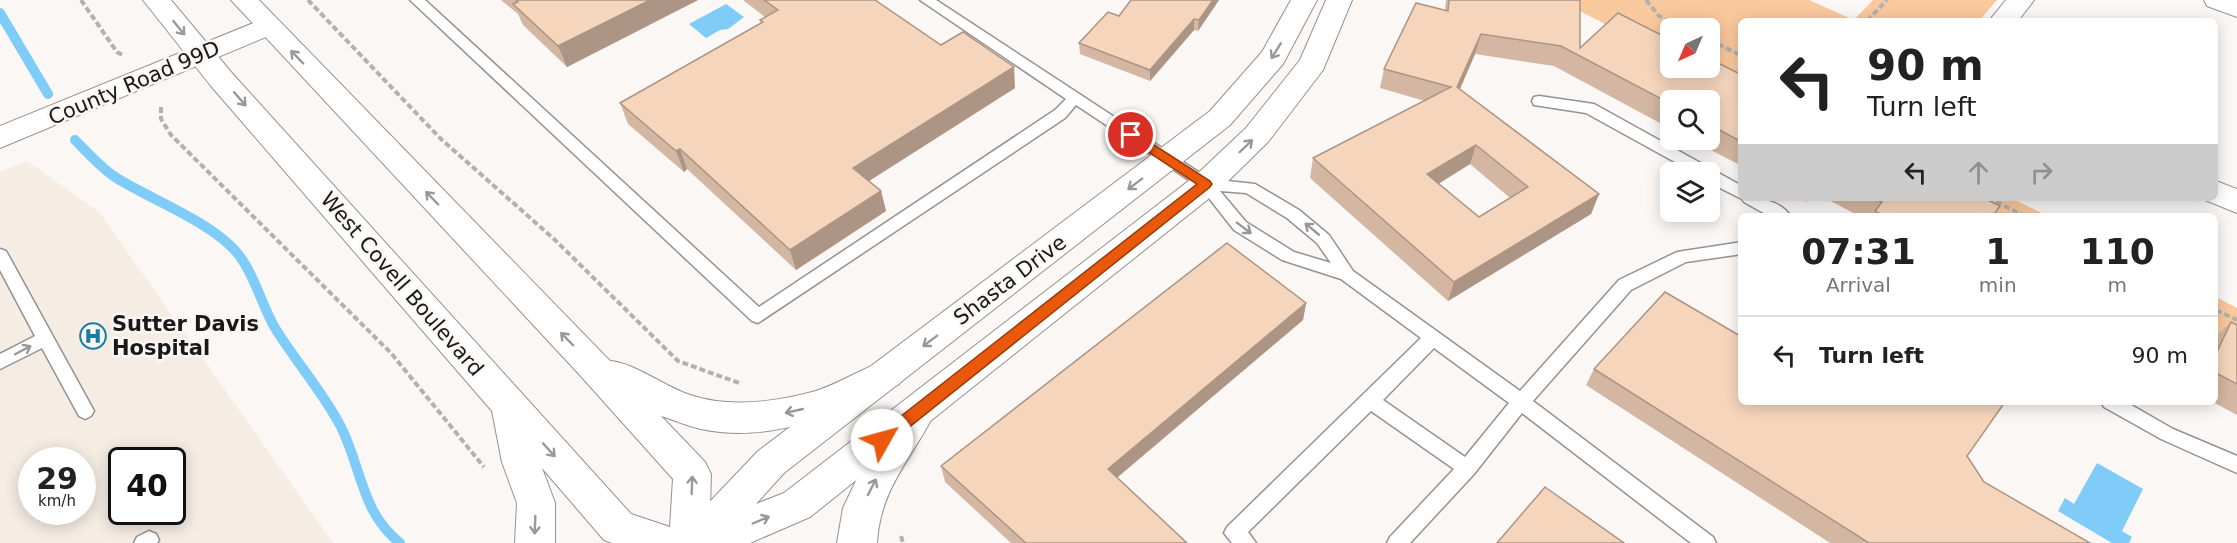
<!DOCTYPE html>
<style>
body{margin:0;font-family:"DejaVu Sans",sans-serif;background:#f6f6f6;color:#222;height:100vh;display:flex;flex-direction:column;font-size:22px;white-space:nowrap}
*{box-sizing:border-box;margin:0}
p{font-size:20px;color:#767676}
.icon{flex:none;width:33px;height:33px;fill:none;stroke:currentColor;stroke-width:2;stroke-linecap:round;stroke-linejoin:round}
.map{position:relative;flex:1;overflow:hidden}
.sheet{position:absolute;left:1738px;top:213px;width:480px;height:192px;display:flex;flex-direction:column;background:#fff;border-radius:9px;box-shadow:0 3px 15px #0003}
.sheet>*{flex:none}
.hud{position:absolute;left:1738px;top:18px;width:480px;height:183px;border-radius:9px;box-shadow:0 3px 15px #0003;background:#fff;color:#222;overflow:hidden}
.needle{width:39px;rotate:224deg}
.controls{position:absolute;left:1660px;top:18px;display:grid;gap:12px}
.controls a{display:grid;place-items:center;width:60px;height:60px;border-radius:9px;background:#fff;box-shadow:0 3px 15px #0003;font-size:30px}
.speed{position:absolute;left:18px;top:447px;display:flex;gap:12px;font-size:30px;font-weight:700;text-align:center}
.speed>*{display:grid;place-content:center;width:78px;height:78px;border-radius:50%;background:#fff;box-shadow:0 3px 15px #0003;line-height:1}
.speed small{font-size:15px;font-weight:400}
.speed .limit{border:3px solid #111;border-radius:9px;background:#fff;color:#111}
.pin{position:absolute;display:grid;place-items:center;width:51px;height:51px;color:#fff;margin:-26px;border:3px solid #fff;border-radius:50%;box-shadow:0 2px 6px #0007}
.me{position:absolute;width:66px;margin:-33px;rotate:52deg;stroke-linejoin:round;filter:drop-shadow(0 0 4px #0008)}
.turn{display:flex;align-items:center;gap:21px;height:126px;padding:0 30px;font-size:27px}
.turn .icon{width:78px;height:78px;stroke-width:2.5}
.turn b{display:block;font-size:42px;line-height:51px}
.lanes{display:flex;align-items:center;height:57px;padding:0 30px;background:#0003;justify-content:center;gap:30px;direction:ltr}
.lanes .off{opacity:.35}
.eta{display:flex;justify-content:space-evenly;align-items:center;height:102px;text-align:center}
.eta b{font-size:36px;font-weight:700;line-height:42px}
ul{padding:0;list-style:none}
li{display:flex;align-items:center;gap:18px;height:78px;padding:0 30px;border-top:2px solid #e0e0e0}
li div{flex:1}
li b{display:block;font-size:22px}
li em{font-style:normal}
.map>svg:first-child{display:block}
.built{fill:#f5ece4;fill-rule:evenodd}
.green{fill:#fac89d}
.water{fill:#7eccf7}
.lines{fill:none;stroke-linecap:round;stroke-linejoin:round}
.stream{stroke:#7eccf7;stroke-width:10}
.service-casing{stroke:#959290;stroke-width:3}
.minor-casing{stroke:#959290;stroke-width:2}
.tertiary-casing{stroke:#959290;stroke-width:2}
.secondary-casing{stroke:#959290;stroke-width:2}
.path{stroke:#b3b1b0;stroke-width:4;stroke-dasharray:6 3;stroke-linecap:butt}
.service{fill:#fff;fill-rule:evenodd}
.minor{fill:#fff;fill-rule:evenodd}
.tertiary{fill:#fff;fill-rule:evenodd}
.secondary{fill:#fff;fill-rule:evenodd}
.wall{fill:#d3b7a2;fill-rule:evenodd}
.shaded-wall{fill:#ac9584}
.building{fill:#f5d5bc;stroke:#ac9584;stroke-width:1.5;fill-rule:evenodd}
.oneway{stroke:#989898}
.route{fill:#ea580c;stroke:#983908;stroke-width:1.5}
.labels{text-anchor:middle;dominant-baseline:central;stroke-width:5;stroke-linejoin:round;paint-order:stroke}
.street-label{font-size:21px;fill:#1a1919;stroke:#faf7f5}
.poi-label{font-size:21px;font-weight:bold;fill:#1a1919;stroke:#faf7f5;text-anchor:start}
</style>
<div class="map">
<svg width="2237" height="543" viewBox="0 0 2237 543">
<rect width="100%" height="100%" fill="#faf7f5"/>
<path class="built" d="M 27,161 L 99,212 L 333,543 L 0,543 L 0,172 ZM 32,460 L 82,460 L 82,512 L 32,512 ZM 122,460 L 172,460 L 172,512 L 122,512 Z"/>
<g class="green">
<polygon points="1543,0 1809,0 1854,20 1873,0 1997,0 1979,21 1742,21 1741,93 1710,68 1710,28 1671,28 1671,58 1570,6"/>
<polygon points="1948,198 2011,198 2048,216 1983,216"/>
<polygon points="2216,297 2237,308 2237,345 2216,334"/>
</g>
<g class="water">
<polygon points="726,4 744,17 728,29 720,30 706,38 689,24"/>
<polygon points="2097,463 2143,489 2122,531 2132,537 2129,543 2112,543 2058,511 2065,498 2074,504"/>
</g>
<g class="lines">
<g class="stream">
<polyline points="0,13 48,94"/>
<path d="M 75,140 C 88,153 100,167 115,177 C 151,200 218,224 241,258 C 256,279 262,306 275,328 C 296,362 323,392 341,427 C 362,469 361,512 400,543"/>
</g>
<g class="service-casing">
<g id="service">
<path d="M 410,0 L 425,0 L 759,307 L 1055,110 L 1066,99 L 920,0 L 936,0 L 1209,179 L 1255,184 L 1299,210 L 1329,235 L 1353,271 L 1520,391 L 1619,280 L 1677,252 L 1742,242 L 1742,254 L 1686,262 L 1631,290 L 1533,401 L 1713,537 L 1716,543 L 1691,543 L 1522,413 L 1474,474 L 1410,543 L 1387,543 L 1390,537 L 1454,469 L 1371,411 L 1248,532 L 1256,543 L 1232,543 L 1224,533 L 1227,527 L 1421,338 L 1341,279 L 1282,260 L 1234,230 L 1201,188 L 1076,105 L 1065,118 L 758,323 L 752,321 ZM 1220,191 L 1246,193 L 1287,218 L 1317,243 L 1331,263 L 1294,252 L 1246,222 ZM 1434,348 L 1509,403 L 1465,457 L 1383,400 Z"/>
<path d="M 1539,96 L 1594,104 L 1742,186 L 1742,198 C 1758,198 1781,200 1790,216 L 1769,216 L 1744,202 L 1742,199 L 1710,183 L 1710,172 L 1693,172 L 1586,113 L 1534,105 L 1532,101 L 1534,97 Z"/>
<polygon points="0,249 6,251 94,411 91,416 85,419 79,416 42,348 0,369 0,354 35,336 0,270"/>
<polygon points="2101,402 2126,402 2173,429 2237,456 2237,473 2161,439 2104,407"/>
<polygon points="149,531 156,534 159,540 157,543 134,543 137,537"/>
</g>
</g>
<g class="minor-casing">
<g id="minor">
<polygon points="2006,0 2034,0 2018,21 1989,21"/>
<polygon points="2204,0 2237,0 2237,17 2207,6"/>
<polygon points="2216,181 2237,189 2237,213 2205,200 2204,198 2216,198"/>
</g>
</g>
<g class="tertiary-casing">
<g id="tertiary">
<polygon points="1291,0 1317,0 1283,64 1230,125 784,473 756,504 784,493 1195,176 1246,128 1300,60 1326,0 1352,0 1323,70 1268,142 1217,192 810,517 750,543 676,543 682,531 758,451 1210,111 1262,52"/>
<polygon points="268,17 278,20 282,26 278,32 0,148 0,126"/>
</g>
</g>
<g class="secondary-casing">
<g id="secondary">
<path d="M 143,0 L 171,0 L 231,72 L 631,514 L 670,527 L 673,479 L 578,373 L 231,0 L 259,0 L 610,361 C 632,362 666,387 690,395 C 729,408 776,402 816,391 C 840,383 863,368 887,360 L 899,364 L 905,374 L 899,384 C 837,414 772,444 701,429 C 687,426 674,420 661,416 L 705,462 L 711,474 L 709,543 L 612,543 L 604,540 L 542,468 L 555,503 L 555,543 L 515,543 L 517,503 L 502,462 L 492,411 L 211,86 Z"/>
<path d="M 916,399 L 929,403 L 934,414 C 911,460 880,489 877,543 L 837,543 L 843,508 L 864,464 L 903,403 Z"/>
</g>
</g>
<g class="path">
<polyline points="81,0 117,52 124,56"/>
<polyline points="308,0 441,139 554,239 678,361 739,383"/>
<polyline points="1646,0 1659,16 1682,28"/>
<polyline points="1867,21 1887,0"/>
<polyline points="1710,40 1742,56"/>
<polyline points="161,107 161,119 171,135 391,353 484,467"/>
<polyline points="1988,198 2025,216"/>
<polyline points="2216,310 2237,320"/>
<polyline points="901,536 903,543"/>
</g>
<use href="#service" class="service"/>
<use href="#minor" class="minor"/>
<use href="#tertiary" class="tertiary"/>
<use href="#secondary" class="secondary"/>
</g>
<g class="wall">
<polygon points="501,0 698,0 567,67 523,25 518,14"/>
<polygon points="743,0 875,0 941,45 1015,88 869,181 881,191 886,211 796,270 687,169 684,172 628,124 620,103 761,23 760,20 765,17"/>
<polygon points="1131,0 1219,0 1198,31 1194,30 1150,81 1080,54 1079,43 1119,16"/>
<path d="M 1446,0 L 1580,0 L 1580,48 L 1742,75 L 1742,166 L 1691,140 L 1710,140 L 1710,100 L 1671,100 L 1671,129 L 1554,66 L 1475,54 L 1460,89 L 1599,194 L 1591,214 L 1448,301 L 1310,178 L 1313,158 L 1425,101 L 1380,88 L 1384,69 L 1445,10 ZM 1470,164 L 1510,198 L 1479,217 L 1438,184 Z"/>
<polygon points="1800,198 1810,198 1807,202"/>
<polygon points="1825,198 1984,198 1993,216 1859,216"/>
<polygon points="1306,303 1303,320 1117,478 1187,543 1011,543 945,482 941,466"/>
<polygon points="2231,322 2237,325 2237,415 2213,402 2216,402 2216,336"/>
<polygon points="1594,369 1742,402 1967,456 1984,482 2090,543 1830,543 1586,385"/>
</g>
<g class="shaded-wall">
<polygon points="650,0 698,0 567,67 558,46"/>
<polygon points="1213,0 1219,0 1198,31 1199,20"/>
<polygon points="1194,19 1194,30 1150,81 1150,70"/>
<polygon points="1481,34 1475,54 1452,107 1457,87"/>
<polygon points="1014,67 1015,88 858,188 853,168"/>
<polygon points="1476,145 1470,164 1422,194 1427,174"/>
<polygon points="680,149 687,169 684,172 676,151"/>
<polygon points="881,191 886,211 796,270 790,250"/>
<polygon points="1599,194 1591,214 1448,301 1454,282"/>
<polygon points="1306,303 1303,320 1108,485 1108,469"/>
</g>
<g class="building">
<polygon points="516,0 650,0 558,46 513,4 518,2"/>
<polygon points="764,0 875,0 941,45 963,32 1014,67 853,168 881,191 790,250 680,149 676,151 620,103 763,22 760,20 778,10"/>
<polygon points="1131,0 1213,0 1199,20 1194,19 1150,70 1079,43 1108,12 1119,16"/>
<path d="M 1449,0 L 1580,0 L 1580,48 L 1618,13 L 1671,40 L 1671,68 L 1710,68 L 1710,59 L 1742,75 L 1742,142 L 1710,125 L 1710,100 L 1671,100 L 1671,104 L 1561,46 L 1481,34 L 1457,87 L 1599,194 L 1454,282 L 1313,158 L 1451,87 L 1384,69 L 1416,3 L 1448,11 ZM 1476,145 L 1528,187 L 1479,217 L 1427,174 Z"/>
<polygon points="1874,198 1984,198 2000,206 1993,216 1884,216 1875,211 1882,202"/>
<polygon points="1227,243 1306,303 1108,469 1187,543 1026,543 941,466"/>
<polygon points="1665,292 1742,337 1742,402 2005,402 1967,456 1984,482 2090,543 1869,543 1594,369"/>
<polygon points="2231,322 2237,325 2237,384 2216,373 2216,354"/>
<polygon points="1545,487 1624,543 1497,543"/>
</g>
<defs><path id="oneway-shaft" d="M-6 0H5M1.5-3L5.5 0L1.5 3" fill="none" stroke-width="1.6" stroke-linecap="round" stroke-linejoin="round" transform="scale(1.5)"/></defs>
<g class="oneway">
<use href="#oneway-shaft" transform="translate(179 28) rotate(51)"/>
<use href="#oneway-shaft" transform="translate(1276 51) rotate(122)"/>
<use href="#oneway-shaft" transform="translate(297 57) rotate(-134)"/>
<use href="#oneway-shaft" transform="translate(240 99) rotate(49)"/>
<use href="#oneway-shaft" transform="translate(1246 146) rotate(-44)"/>
<use href="#oneway-shaft" transform="translate(1135 184) rotate(143)"/>
<use href="#oneway-shaft" transform="translate(432 198) rotate(-134)"/>
<use href="#oneway-shaft" transform="translate(1244 228) rotate(37)"/>
<use href="#oneway-shaft" transform="translate(1312 229) rotate(-140)"/>
<use href="#oneway-shaft" transform="translate(567 339) rotate(-134)"/>
<use href="#oneway-shaft" transform="translate(930 341) rotate(143)"/>
<use href="#oneway-shaft" transform="translate(23 350) rotate(-28)"/>
<use href="#oneway-shaft" transform="translate(794 411) rotate(167)"/>
<use href="#oneway-shaft" transform="translate(549 450) rotate(48)"/>
<use href="#oneway-shaft" transform="translate(692 485) rotate(-88)"/>
<use href="#oneway-shaft" transform="translate(872 487) rotate(-63)"/>
<use href="#oneway-shaft" transform="translate(761 520) rotate(-23)"/>
<use href="#oneway-shaft" transform="translate(535 525) rotate(92)"/>
</g>
<polygon class="route" points="1131,130 1210,181 1212,184 1210,187 888,444 882,446 877,444 875,440 877,435 1197,184 1127,138 1125,135"/>
<defs>
<g id="hospital-ring" transform="scale(1.35)"><circle r="9.5" fill="#faf7f5" stroke="#187ba7" stroke-width="1.5"/><path d="M-5-5h3v3.5h4V-5h3V5h-3V1.5h-4V5h-3Z" fill="#187ba7"/></g>
</defs>
<g fill-rule="evenodd">
<use href="#hospital-ring" x="93" y="336"/>
</g>
<g class="labels">
<g class="street-label">
<text transform="translate(134 83) rotate(-23)">County Road 99D</text>
<text transform="translate(1010 280) rotate(-37)">Shasta Drive</text>
<text transform="translate(402 284) rotate(49)">West Covell Boulevard</text>
</g>
<g class="poi-label">
<text x="112" y="324">Sutter Davis<tspan x="112" dy="24">Hospital</tspan></text>
</g>
</g>
</svg>
<div class="controls">
<a><svg class="needle" viewBox="-14 -14 28 28"><path d="M0-13l5 13h-10z" fill="#e53935"/><path d="M0 13l5-13h-10z" fill="#767676"/></svg></a>
<a><svg class="icon" aria-label="search" viewBox="0 0 24 24"><circle cx="10" cy="10" r="6"/><path d="M15 15l6 6"/></svg></a>
<a><svg class="icon" aria-label="layers" viewBox="0 0 24 24"><path d="M12 4l9 5-9 5-9-5zM3 14l9 5 9-5"/></svg></a>
</div>
<div class="speed"><div>29<small>km/h</small></div><div class="limit">40</div></div>
<div class="pin" style="left:1131px;top:135px;background:#d93025"><svg class="icon" aria-label="arrive" viewBox="0 0 24 24"><path d="M6 21V4h12l-3 4 3 4H6"/></svg></div>
<svg class="me" style="left:882px;top:440px" viewBox="-20 -20 40 40"><circle r="19" fill="#fff"/><path d="M0-13L10 11 0 6-10 11z" fill="#ea580c"/></svg>
<div class="hud">
<div class="turn"><svg class="icon" aria-label="left" viewBox="0 0 24 24"><path d="M17 20v-9H6M10 6l-5 5 5 5"/></svg><div><b>90 m</b>Turn left</div></div>
<div class="lanes"><svg class="icon" aria-label="left" viewBox="0 0 24 24"><path d="M17 20v-9H6M10 6l-5 5 5 5"/></svg><svg class="icon off" aria-label="ahead" viewBox="0 0 24 24"><path d="M12 20V5M6 11l6-6 6 6"/></svg><svg class="icon off" aria-label="right" viewBox="0 0 24 24"><path d="M7 20v-9h11M14 6l5 5-5 5"/></svg></div>
</div>
<section class="sheet">
<div class="eta">
<div><b>07:31</b><p>Arrival</p></div>
<div><b>1</b><p>min</p></div>
<div><b>110</b><p>m</p></div>
</div>
<ul>
<li><svg class="icon" aria-label="left" viewBox="0 0 24 24"><path d="M17 20v-9H6M10 6l-5 5 5 5"/></svg><div><b>Turn left</b></div><em>90 m</em></li>
</ul>
</section>
</div>
